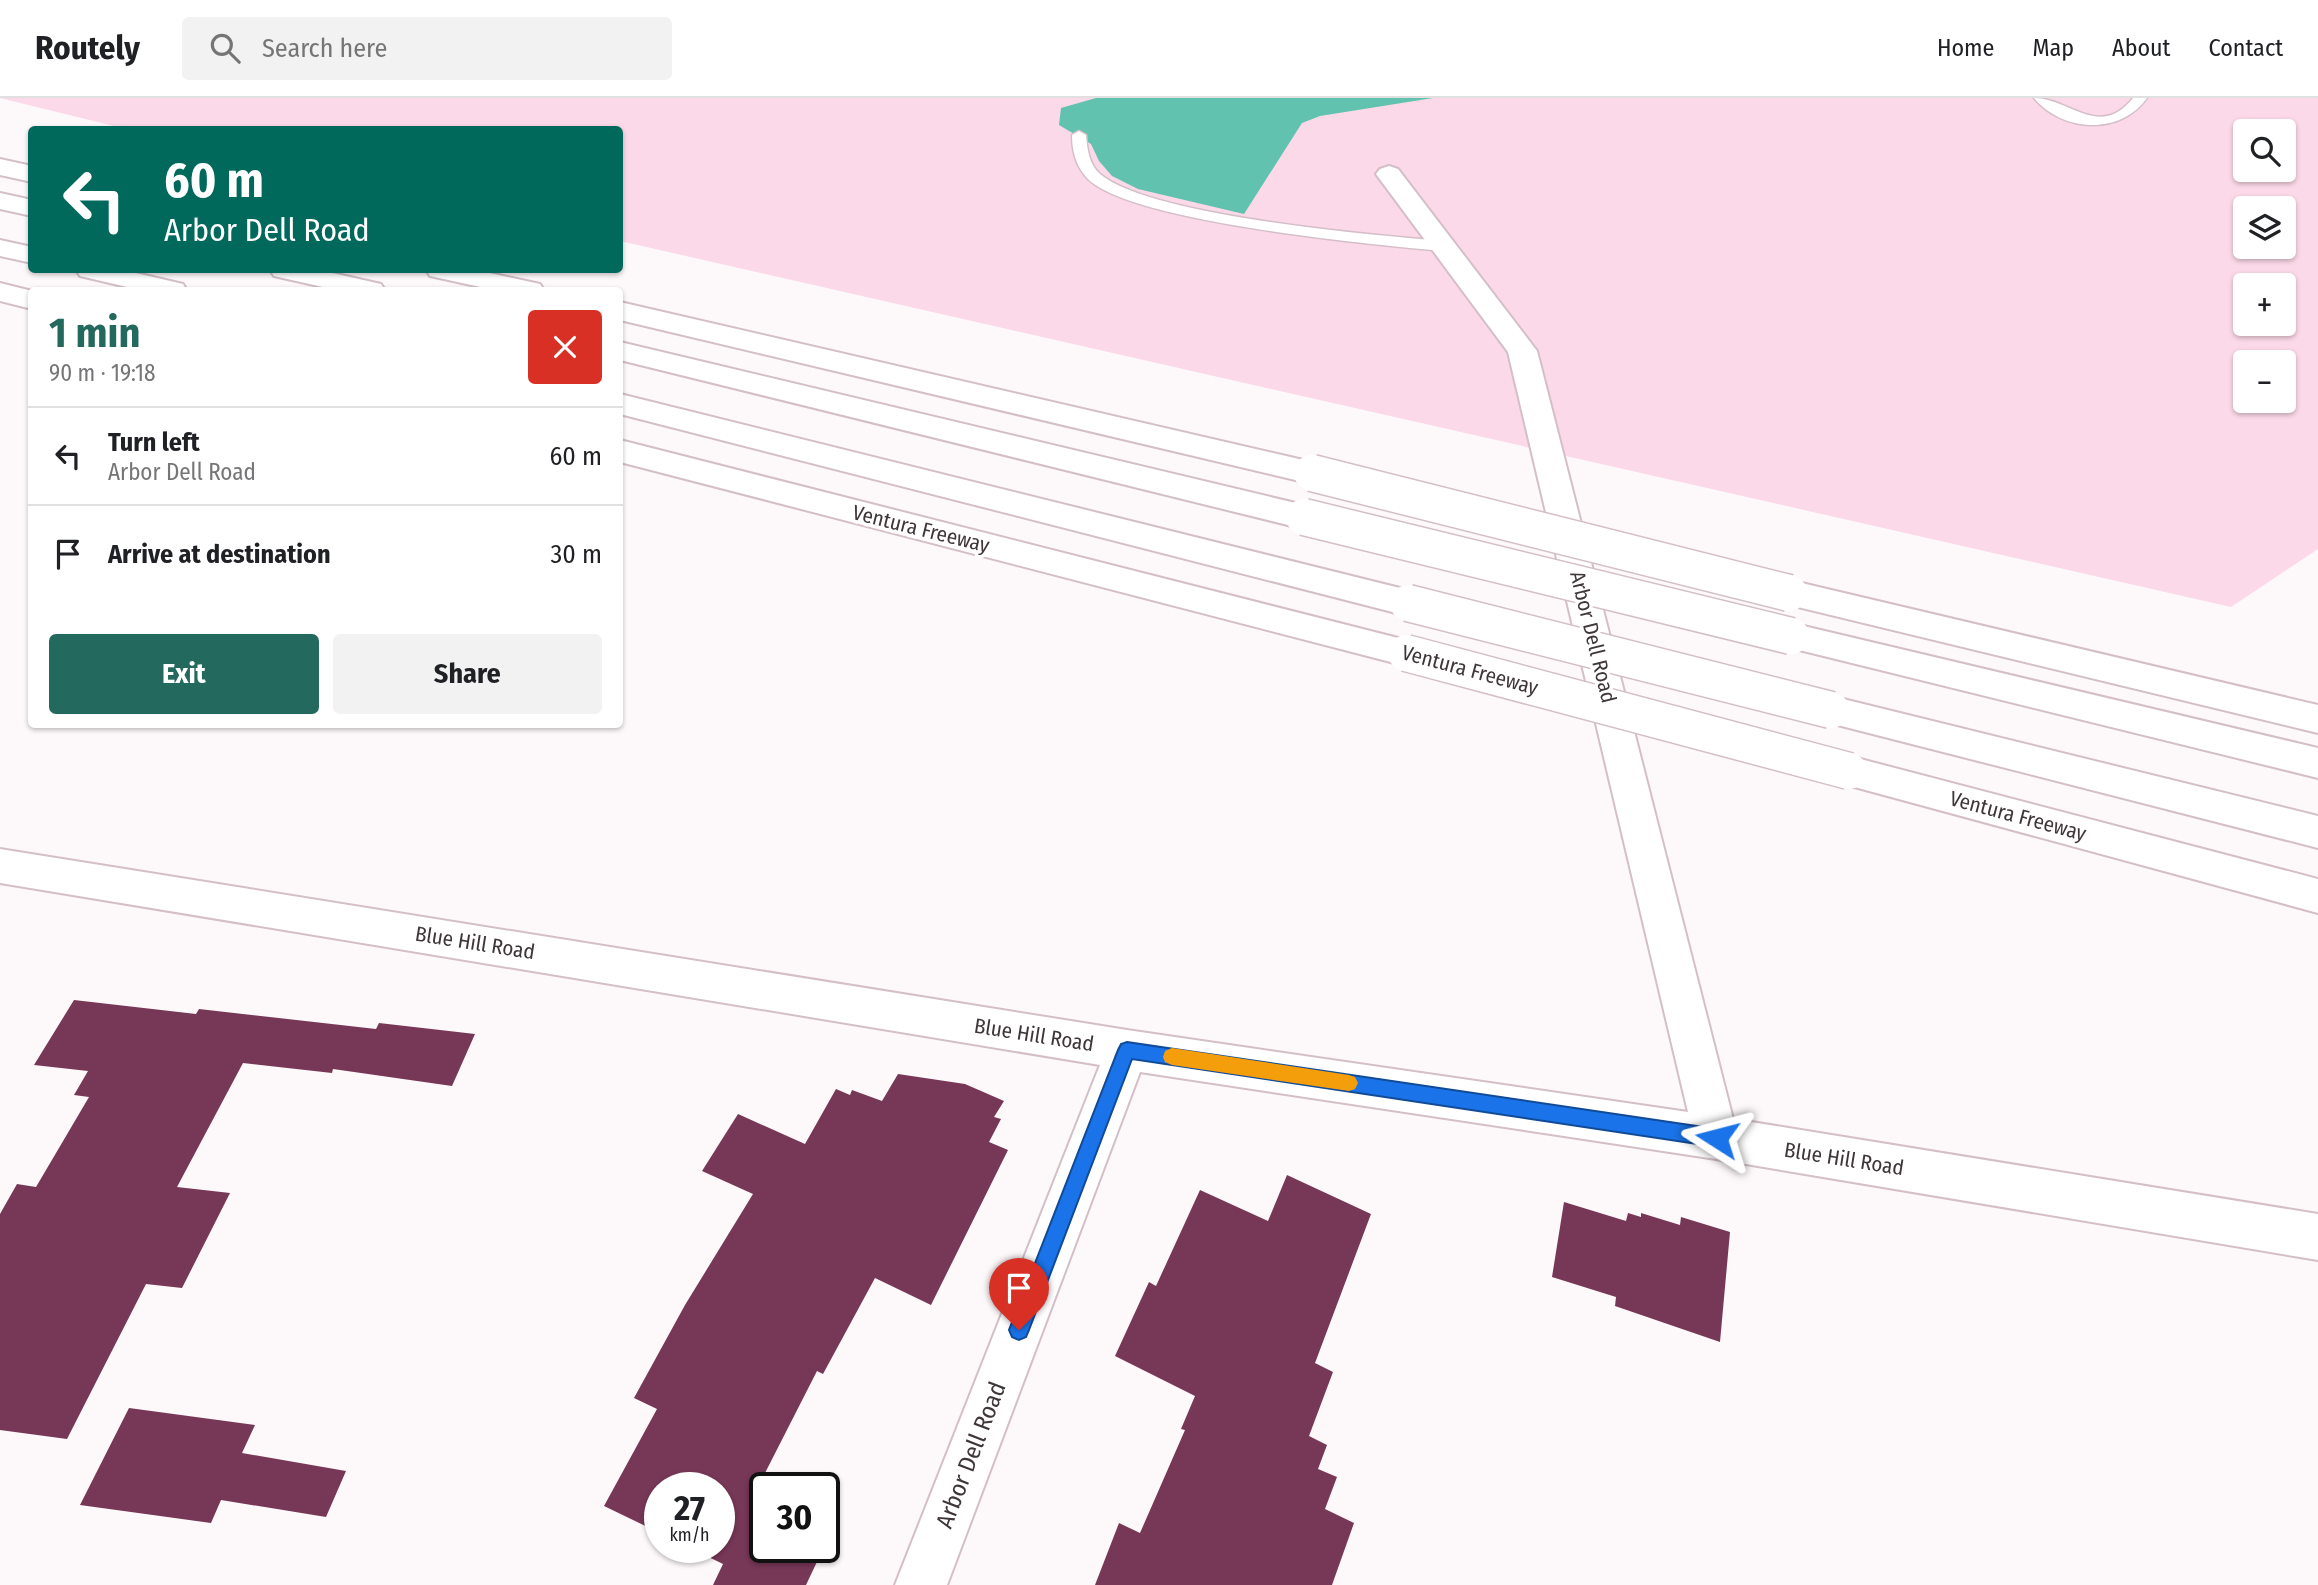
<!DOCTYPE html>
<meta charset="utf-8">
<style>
body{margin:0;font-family:"Fira Sans Condensed",sans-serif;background:#f2f2f2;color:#202124;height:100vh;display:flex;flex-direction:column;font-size:26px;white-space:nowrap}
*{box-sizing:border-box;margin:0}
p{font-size:23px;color:#757577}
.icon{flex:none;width:38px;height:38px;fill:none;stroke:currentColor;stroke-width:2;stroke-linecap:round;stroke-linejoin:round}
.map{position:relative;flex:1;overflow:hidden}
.details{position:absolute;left:28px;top:189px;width:595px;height:441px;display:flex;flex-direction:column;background:#fff;border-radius:7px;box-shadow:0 2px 5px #0004}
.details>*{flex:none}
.guide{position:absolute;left:28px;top:28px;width:595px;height:147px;border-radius:7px;box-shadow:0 2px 5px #0004;background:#00695c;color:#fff;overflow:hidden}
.fabs{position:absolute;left:2233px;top:21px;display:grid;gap:14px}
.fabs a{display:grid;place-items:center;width:63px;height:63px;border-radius:7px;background:#fff;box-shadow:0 2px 5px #0004;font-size:35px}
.speed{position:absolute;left:644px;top:1374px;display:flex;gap:14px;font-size:35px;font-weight:700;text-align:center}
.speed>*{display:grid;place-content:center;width:91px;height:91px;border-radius:50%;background:#fff;box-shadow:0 2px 5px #0004;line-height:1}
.speed small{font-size:18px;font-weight:400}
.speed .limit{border:4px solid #111;border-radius:10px;background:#fff;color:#111}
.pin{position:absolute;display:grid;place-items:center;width:60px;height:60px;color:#fff;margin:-72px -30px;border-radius:50% 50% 50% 0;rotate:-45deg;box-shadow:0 0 7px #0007}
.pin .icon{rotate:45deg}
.me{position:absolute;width:77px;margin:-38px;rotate:279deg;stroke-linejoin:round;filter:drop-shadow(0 0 5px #0008)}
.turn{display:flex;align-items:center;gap:24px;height:147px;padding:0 21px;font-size:32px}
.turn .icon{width:91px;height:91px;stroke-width:2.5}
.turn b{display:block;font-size:49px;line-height:60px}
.round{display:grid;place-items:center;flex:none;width:74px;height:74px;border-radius:7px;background:#f2f2f2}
.head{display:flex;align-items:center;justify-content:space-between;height:119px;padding:0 21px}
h1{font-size:42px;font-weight:700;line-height:52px;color:#24695d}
.cta{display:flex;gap:14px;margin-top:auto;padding:14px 21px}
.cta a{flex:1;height:80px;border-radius:7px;background:#24695d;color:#fff;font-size:28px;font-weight:700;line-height:80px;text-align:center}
.cta a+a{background:#f2f2f2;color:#202124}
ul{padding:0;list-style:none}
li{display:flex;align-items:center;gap:21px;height:98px;padding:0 21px;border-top:2px solid #e0e0e0}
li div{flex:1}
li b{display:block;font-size:26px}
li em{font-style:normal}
header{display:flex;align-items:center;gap:42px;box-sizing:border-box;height:98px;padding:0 35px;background:#fff;border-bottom:2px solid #e0e0e0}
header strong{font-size:33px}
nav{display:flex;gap:38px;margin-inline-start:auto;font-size:24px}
.search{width:490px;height:63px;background:#f2f2f2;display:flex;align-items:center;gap:18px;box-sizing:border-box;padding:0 24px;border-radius:7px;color:#757577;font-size:26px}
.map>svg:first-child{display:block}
.green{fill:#fcd9e8;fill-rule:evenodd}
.water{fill:#60c2af}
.building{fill:#773757}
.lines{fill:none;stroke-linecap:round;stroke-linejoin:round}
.lane-casing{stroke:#d4bfc8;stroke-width:3}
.street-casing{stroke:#d4bfc8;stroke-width:4}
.highway-casing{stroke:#d4bfc8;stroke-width:4}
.lane{fill:#fff;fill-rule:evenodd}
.street{fill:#fff;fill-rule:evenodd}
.highway{fill:#fff;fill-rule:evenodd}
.highway-bridge-far1-casing{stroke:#d4bfc8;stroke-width:31;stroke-linecap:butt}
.highway-bridge-casing{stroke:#d4bfc8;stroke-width:39;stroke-linecap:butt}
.highway-bridge-far1{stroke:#fff;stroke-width:28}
.highway-bridge{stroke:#fff;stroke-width:36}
.route{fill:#1a73e8;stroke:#114b97;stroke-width:2}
.slow{fill:#f59e0b}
.labels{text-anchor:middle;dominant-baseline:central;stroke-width:7;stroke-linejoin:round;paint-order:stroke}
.street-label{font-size:21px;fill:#3e3639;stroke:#fff}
.near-street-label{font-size:24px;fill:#3e3639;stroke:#fff}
</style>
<header>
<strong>Routely</strong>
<div class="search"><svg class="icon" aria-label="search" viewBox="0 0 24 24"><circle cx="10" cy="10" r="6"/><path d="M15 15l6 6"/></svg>Search here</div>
<nav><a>Home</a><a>Map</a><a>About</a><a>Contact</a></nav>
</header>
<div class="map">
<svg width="2318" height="1487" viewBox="0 0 2318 1487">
<rect width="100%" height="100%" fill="#fdf8fa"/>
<path class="green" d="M 0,0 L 2318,0 L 2318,451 L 2231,509 L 620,143 L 620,32 L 130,32 ZM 2245,33 L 2284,33 L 2284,72 L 2245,72 ZM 2245,110 L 2284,110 L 2284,149 L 2245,149 ZM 2245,187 L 2284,187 L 2284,226 L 2245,226 ZM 2245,264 L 2284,264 L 2284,303 L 2245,303 Z"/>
<polygon class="water" points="1096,0 1433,0 1320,18 1302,25 1244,116 1138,91 1112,78 1099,63 1091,46 1059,27 1061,10"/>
<g class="building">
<polygon points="74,902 196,916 199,911 376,931 379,925 475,936 452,988 333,971 332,975 243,965 177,1089 230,1095 182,1190 146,1186 67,1341 0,1332 0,1116 17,1086 36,1089 89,999 74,997 88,973 34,967"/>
<polygon points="898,976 965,986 1004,1003 994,1019 1001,1021 989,1044 1008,1052 931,1207 875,1180 823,1276 817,1273 765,1375 765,1449 824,1449 806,1487 713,1487 723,1466 688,1449 719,1449 719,1390 660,1390 660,1435 604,1408 657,1311 634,1300 685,1207 753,1096 702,1073 738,1016 805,1046 836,991 850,997 852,992 882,1003"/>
<polygon points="1287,1077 1371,1116 1315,1265 1333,1274 1309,1338 1327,1347 1318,1371 1337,1379 1325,1411 1354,1425 1332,1487 1095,1487 1119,1425 1140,1435 1185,1332 1181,1331 1195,1298 1115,1258 1149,1184 1156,1188 1200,1092 1268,1123"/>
<polygon points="1564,1104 1626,1123 1628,1115 1641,1119 1641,1115 1680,1127 1681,1119 1730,1134 1720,1244 1615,1208 1616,1199 1552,1179"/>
<polygon points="129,1310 255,1327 242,1355 346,1373 326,1419 221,1402 211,1425 80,1407"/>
</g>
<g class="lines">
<g class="lane-casing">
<g id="lane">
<path d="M 2034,0 C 2069,0 2100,42 2133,0 L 2147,0 C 2121,37 2063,35 2034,0 Z"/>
<path d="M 1079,33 L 1086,37 C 1087,50 1089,67 1100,76 C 1150,118 1371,137 1443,143 L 1451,148 L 1443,153 C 1375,147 1131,124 1088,81 C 1076,69 1072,53 1072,37 Z"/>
</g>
</g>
<g class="street-casing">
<polygon id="street" points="1389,68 1398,71 1537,253 1733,1021 2318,1116 2318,1162 1716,1061 1140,974 947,1487 895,1487 1100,967 0,785 0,751 1127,932 1688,1014 1508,254 1376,76 1380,71"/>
</g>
<g class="highway-casing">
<g id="highway">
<polygon points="0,61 32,68 32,84 0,77"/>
<polygon points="0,95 32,102 32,118 0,111"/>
<polygon points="0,142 32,149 32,165 0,158"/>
<polygon points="76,172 123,172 183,186 187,192 140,192 80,178"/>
<polygon points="270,172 319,172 381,186 385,192 336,192 274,178"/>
<polygon points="426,172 476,172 540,186 544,192 494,192 430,178"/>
<polygon points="0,185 32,193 32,211 0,203"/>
<polygon points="620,204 1312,364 1323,367 1328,375 1323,383 1312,386 620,222"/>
<polygon points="620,244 1304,407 1315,411 1320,419 1315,427 1304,431 620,262"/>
<polygon points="620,296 1408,492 1420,496 1425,505 1420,514 1408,518 620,316"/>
<polygon points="620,342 1406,542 1418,545 1423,555 1418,565 1406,568 620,364"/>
<polygon points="1789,482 2318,607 2318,635 1777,504 1772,495 1777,486"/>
<polygon points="1791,525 2318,650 2318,680 1779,547 1774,538 1779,529"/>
<polygon points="1831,598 2318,718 2318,750 1818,622 1813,612 1818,602"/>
<polygon points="1849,658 2318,781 2318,815 1836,684 1830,673 1836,662"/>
</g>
</g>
<use href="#lane" class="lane"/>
<use href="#street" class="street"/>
<use href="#highway" class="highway"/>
<g class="highway-bridge-far1-casing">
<polyline id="highway-bridge-far1" points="1312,375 1318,376"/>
</g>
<g class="highway-bridge-casing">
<g id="highway-bridge">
<polyline points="1312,375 1789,495"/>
<polyline points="1304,419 1791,538"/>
<polyline points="1408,505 1831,612"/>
<polyline points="1406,555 1849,673"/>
</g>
</g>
<use href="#highway-bridge-far1" class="highway-bridge-far1"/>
<use href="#highway-bridge" class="highway-bridge"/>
</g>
<polygon class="route" points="1127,944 1717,1031 1723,1033 1726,1040 1723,1046 1717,1049 1132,961 1029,1232 1026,1239 1019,1242 1012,1239 1009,1232 1118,952 1121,946"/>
<polygon class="slow" points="1172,950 1349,977 1355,979 1358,985 1355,991 1349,993 1172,967 1165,964 1163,959 1165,953"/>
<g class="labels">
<g class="street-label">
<text transform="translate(921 431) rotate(14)">Ventura Freeway</text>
<text transform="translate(1593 539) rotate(76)">Arbor Dell Road</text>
<text transform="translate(1470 572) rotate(15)">Ventura Freeway</text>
<text transform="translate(2018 718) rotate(15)">Ventura Freeway</text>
<text transform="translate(475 845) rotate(9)">Blue Hill Road</text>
<text transform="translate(1034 937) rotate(9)">Blue Hill Road</text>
<text transform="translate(1844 1061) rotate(9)">Blue Hill Road</text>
</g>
<g class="near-street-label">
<text transform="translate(971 1357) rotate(-69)">Arbor Dell Road</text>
</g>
</g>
</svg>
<div class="fabs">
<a><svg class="icon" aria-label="search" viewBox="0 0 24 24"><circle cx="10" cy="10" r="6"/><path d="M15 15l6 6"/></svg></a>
<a><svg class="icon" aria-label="layers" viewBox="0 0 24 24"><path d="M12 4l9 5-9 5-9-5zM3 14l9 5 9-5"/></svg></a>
<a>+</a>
<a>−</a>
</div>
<div class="speed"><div>27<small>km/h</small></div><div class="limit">30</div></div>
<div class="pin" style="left:1019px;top:1232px;background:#d93025"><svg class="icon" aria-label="arrive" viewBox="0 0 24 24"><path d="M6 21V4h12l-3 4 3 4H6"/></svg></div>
<svg class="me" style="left:1717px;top:1040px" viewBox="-20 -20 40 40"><path d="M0-17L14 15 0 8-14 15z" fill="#1a73e8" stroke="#fff" stroke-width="4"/></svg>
<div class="guide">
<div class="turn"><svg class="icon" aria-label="left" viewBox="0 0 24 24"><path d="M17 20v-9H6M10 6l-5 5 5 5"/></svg><div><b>60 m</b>Arbor Dell Road</div></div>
</div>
<section class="details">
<div class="head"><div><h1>1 min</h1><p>90 m · 19:18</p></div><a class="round" style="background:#d93025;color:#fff"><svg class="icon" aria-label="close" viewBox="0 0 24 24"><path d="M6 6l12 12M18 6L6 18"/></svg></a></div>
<ul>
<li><svg class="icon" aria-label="left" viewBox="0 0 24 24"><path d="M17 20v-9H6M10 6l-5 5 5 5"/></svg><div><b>Turn left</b><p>Arbor Dell Road</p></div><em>60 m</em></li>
<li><svg class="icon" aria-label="arrive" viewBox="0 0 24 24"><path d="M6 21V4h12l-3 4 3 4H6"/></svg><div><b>Arrive at destination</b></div><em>30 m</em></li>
</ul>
<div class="cta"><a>Exit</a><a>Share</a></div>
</section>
</div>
